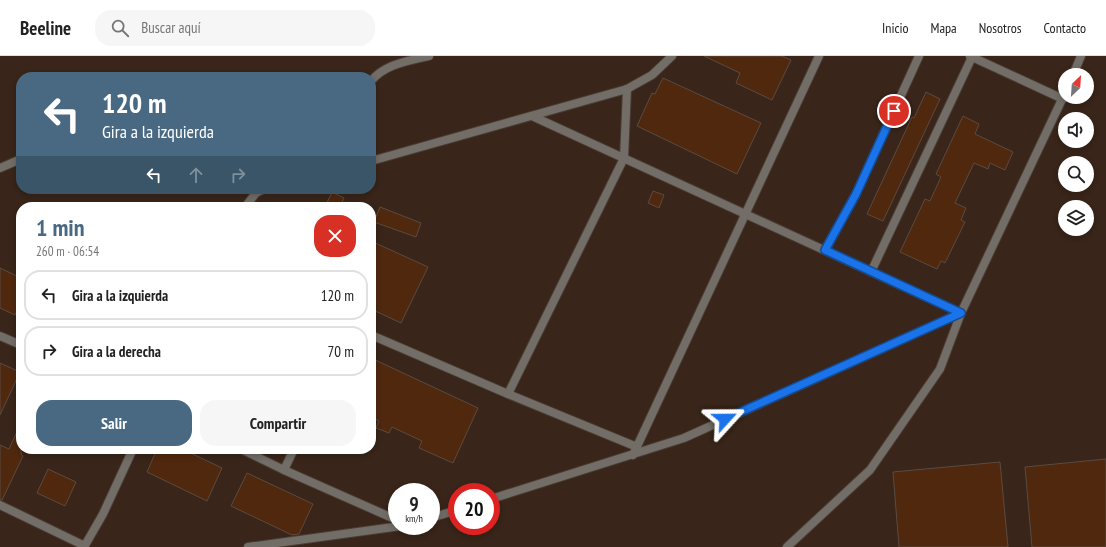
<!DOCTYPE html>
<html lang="es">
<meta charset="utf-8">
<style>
body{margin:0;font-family:"PT Sans Narrow",sans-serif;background:#f6f6f6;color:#222;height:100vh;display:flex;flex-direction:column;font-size:15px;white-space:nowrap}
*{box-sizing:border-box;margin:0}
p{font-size:13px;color:#767676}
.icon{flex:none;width:22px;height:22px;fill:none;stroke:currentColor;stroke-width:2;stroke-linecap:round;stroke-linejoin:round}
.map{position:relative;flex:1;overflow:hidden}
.side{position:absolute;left:16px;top:146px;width:360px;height:252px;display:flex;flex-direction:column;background:#fff;border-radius:16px;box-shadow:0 2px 6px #0003}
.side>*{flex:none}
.hud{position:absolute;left:16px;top:16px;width:360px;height:122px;border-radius:16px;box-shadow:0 2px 6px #0003;background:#496982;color:#fff;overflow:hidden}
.needle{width:26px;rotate:25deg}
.buttons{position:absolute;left:1058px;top:12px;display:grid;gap:8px}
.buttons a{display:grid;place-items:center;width:36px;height:36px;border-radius:50%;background:#fff;box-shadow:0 2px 6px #0003;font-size:20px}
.speed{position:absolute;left:388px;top:427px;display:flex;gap:8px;font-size:20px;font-weight:700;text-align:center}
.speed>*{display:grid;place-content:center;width:52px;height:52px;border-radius:50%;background:#fff;box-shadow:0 2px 6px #0003;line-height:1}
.speed small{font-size:10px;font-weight:400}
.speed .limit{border:6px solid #d22;background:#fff;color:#111}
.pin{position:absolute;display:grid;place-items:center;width:34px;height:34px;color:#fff;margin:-17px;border:2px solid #fff;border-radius:50%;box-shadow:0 1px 4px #0007}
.me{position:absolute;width:44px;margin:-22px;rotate:66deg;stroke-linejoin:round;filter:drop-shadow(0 0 3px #0008)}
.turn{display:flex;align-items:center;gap:14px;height:84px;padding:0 20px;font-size:18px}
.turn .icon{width:52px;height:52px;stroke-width:2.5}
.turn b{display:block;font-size:28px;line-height:34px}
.lanes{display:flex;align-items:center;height:38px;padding:0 20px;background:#0003;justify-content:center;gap:20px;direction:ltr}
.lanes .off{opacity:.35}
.round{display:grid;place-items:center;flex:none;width:42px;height:42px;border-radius:16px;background:#f6f6f6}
.head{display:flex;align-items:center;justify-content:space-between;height:68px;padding:0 20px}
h1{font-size:24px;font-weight:600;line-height:30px;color:#496982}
.cta{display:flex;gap:8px;margin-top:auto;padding:8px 20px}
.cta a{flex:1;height:46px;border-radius:16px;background:#496982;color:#fff;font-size:16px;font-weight:600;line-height:46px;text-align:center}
.cta a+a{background:#f6f6f6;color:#222}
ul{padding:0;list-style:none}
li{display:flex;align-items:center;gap:12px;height:50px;margin:0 8px 6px;padding:0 12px;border:2px solid #e0e0e0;border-radius:16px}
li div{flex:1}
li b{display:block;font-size:15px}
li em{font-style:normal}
header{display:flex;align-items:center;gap:24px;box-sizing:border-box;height:56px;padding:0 20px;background:#fff;border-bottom:1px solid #e0e0e0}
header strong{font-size:19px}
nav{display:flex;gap:22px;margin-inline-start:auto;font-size:14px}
.search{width:280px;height:36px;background:#f6f6f6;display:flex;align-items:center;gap:10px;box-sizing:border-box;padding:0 14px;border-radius:16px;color:#767676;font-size:15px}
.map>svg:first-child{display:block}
.built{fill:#392519;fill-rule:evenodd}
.building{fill:#4f280e;stroke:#5b4b42}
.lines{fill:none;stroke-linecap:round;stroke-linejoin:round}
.lane-casing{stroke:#493c34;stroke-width:10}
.lane{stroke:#726d66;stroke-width:8}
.route-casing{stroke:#114b97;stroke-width:10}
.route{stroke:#1a73e8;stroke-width:7}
</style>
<header>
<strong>Beeline</strong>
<div class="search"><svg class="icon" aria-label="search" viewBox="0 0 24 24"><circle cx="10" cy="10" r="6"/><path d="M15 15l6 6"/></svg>Buscar aquí</div>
<nav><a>Inicio</a><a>Mapa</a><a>Nosotros</a><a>Contacto</a></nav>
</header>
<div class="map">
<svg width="1106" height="491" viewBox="0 0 1106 491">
<rect width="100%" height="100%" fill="#2d1f17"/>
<path class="built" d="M 0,0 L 1106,0 L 1106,491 L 0,491 ZM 1065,19 L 1087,19 L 1087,41 L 1065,41 ZM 21,21 L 371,21 L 371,133 L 21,133 ZM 1065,63 L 1087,63 L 1087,85 L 1065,85 ZM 1065,107 L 1087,107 L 1087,129 L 1065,129 ZM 21,151 L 371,151 L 371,393 L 21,393 ZM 1065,151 L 1087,151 L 1087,173 L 1065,173 ZM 397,436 L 431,436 L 431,470 L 397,470 ZM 457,436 L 491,436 L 491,470 L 457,470 Z"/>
<g class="building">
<polygon points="704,0 782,0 791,4 772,44 736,27 740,17"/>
<polygon points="663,22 761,67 737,118 637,70 652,37 655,38"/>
<polygon points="926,36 940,43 883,165 867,158 912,61 914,62"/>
<polygon points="963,60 979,68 975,78 1013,96 1005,114 990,107 988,113 974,107 955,147 966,152 961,164 965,166 945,207 941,205 937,213 900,196 925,143 930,145 941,121 936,118"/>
<polygon points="653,135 664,139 659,152 648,147"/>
<polygon points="332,136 344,142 340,151 325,151"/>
<polygon points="380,151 421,167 416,181 374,166"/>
<polygon points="371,185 428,211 401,267 371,253"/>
<polygon points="0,212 21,222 21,246 15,259 0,252"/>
<polygon points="371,302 478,352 453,407 419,392 422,385 392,371 389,377 376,372 379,365 371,361"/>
<polygon points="0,307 20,316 0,359"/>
<polygon points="21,367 21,398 23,400 2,444 0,444 0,389 9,393"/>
<polygon points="157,393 182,393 222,412 207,445 147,416"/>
<polygon points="1106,403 1106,491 1032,491 1025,411"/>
<polygon points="1000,406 1008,491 899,491 893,416"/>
<polygon points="48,413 76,426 65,450 37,437"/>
<polygon points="247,417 313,448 299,478 292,479 231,450"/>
</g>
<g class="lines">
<g class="lane-casing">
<g id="lane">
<polyline points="970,0 1063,43"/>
<polyline points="1073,19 1081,0"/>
<path d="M 371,25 C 385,8 408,5 429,0"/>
<polyline points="532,60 961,257"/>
<polyline points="371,105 627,33 652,19 672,0"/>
<polyline points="0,112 21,103"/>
<polyline points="245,151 256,137 264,133"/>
<polyline points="825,194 856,138 919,0"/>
<polyline points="871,216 972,1"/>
<polyline points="371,279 508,338 637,391"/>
<polyline points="0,280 21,289"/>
<polyline points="508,338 624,102 627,33"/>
<polyline points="241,393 284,414 397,464"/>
<polyline points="633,399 819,0"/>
<polyline points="284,414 294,393"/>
<polyline points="491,443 684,382 961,257"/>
<polyline points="0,449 85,490"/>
<polyline points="431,462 457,454"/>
<polyline points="84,491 103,458 133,393"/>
<polyline points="248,491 401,470"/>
<polyline points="787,491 870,414 940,313 961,257 1065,37"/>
</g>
</g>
<use href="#lane" class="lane"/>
</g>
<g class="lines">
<g class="route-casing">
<polyline id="route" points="725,363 961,257 825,194 856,138 894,55"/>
</g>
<use href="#route" class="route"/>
</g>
</svg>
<div class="buttons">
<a><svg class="needle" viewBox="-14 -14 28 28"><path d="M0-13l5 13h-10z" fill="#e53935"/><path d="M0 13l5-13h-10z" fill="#767676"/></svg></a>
<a><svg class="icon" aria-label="sound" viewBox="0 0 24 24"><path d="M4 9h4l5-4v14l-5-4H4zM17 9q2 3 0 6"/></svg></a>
<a><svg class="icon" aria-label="search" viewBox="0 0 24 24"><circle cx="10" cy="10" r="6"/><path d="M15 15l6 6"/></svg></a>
<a><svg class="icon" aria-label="layers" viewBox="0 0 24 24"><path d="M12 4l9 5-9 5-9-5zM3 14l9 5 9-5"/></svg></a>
</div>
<div class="speed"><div>9<small>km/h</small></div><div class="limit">20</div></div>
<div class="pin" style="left:894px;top:55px;background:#d93025"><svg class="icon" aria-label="arrive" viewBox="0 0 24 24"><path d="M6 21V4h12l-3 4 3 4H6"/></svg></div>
<svg class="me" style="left:725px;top:363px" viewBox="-20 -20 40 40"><path d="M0-17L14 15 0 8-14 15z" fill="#1a73e8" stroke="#fff" stroke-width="4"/></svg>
<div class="hud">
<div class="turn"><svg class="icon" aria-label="left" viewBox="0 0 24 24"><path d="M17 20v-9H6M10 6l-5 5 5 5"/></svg><div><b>120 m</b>Gira a la izquierda</div></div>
<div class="lanes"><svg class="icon" aria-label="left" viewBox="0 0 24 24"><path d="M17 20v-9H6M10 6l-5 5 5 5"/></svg><svg class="icon off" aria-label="ahead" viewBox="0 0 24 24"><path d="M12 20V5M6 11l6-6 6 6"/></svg><svg class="icon off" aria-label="right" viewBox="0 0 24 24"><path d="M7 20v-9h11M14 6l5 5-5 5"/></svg></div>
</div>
<section class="side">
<div class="head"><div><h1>1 min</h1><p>260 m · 06:54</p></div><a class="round" style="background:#d93025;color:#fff"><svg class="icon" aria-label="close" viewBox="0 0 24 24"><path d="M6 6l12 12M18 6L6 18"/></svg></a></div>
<ul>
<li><svg class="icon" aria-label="left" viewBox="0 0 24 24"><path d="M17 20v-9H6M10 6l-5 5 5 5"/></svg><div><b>Gira a la izquierda</b></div><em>120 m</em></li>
<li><svg class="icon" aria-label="right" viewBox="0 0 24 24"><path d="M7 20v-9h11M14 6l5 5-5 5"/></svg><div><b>Gira a la derecha</b></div><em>70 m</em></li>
</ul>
<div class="cta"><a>Salir</a><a>Compartir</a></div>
</section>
</div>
